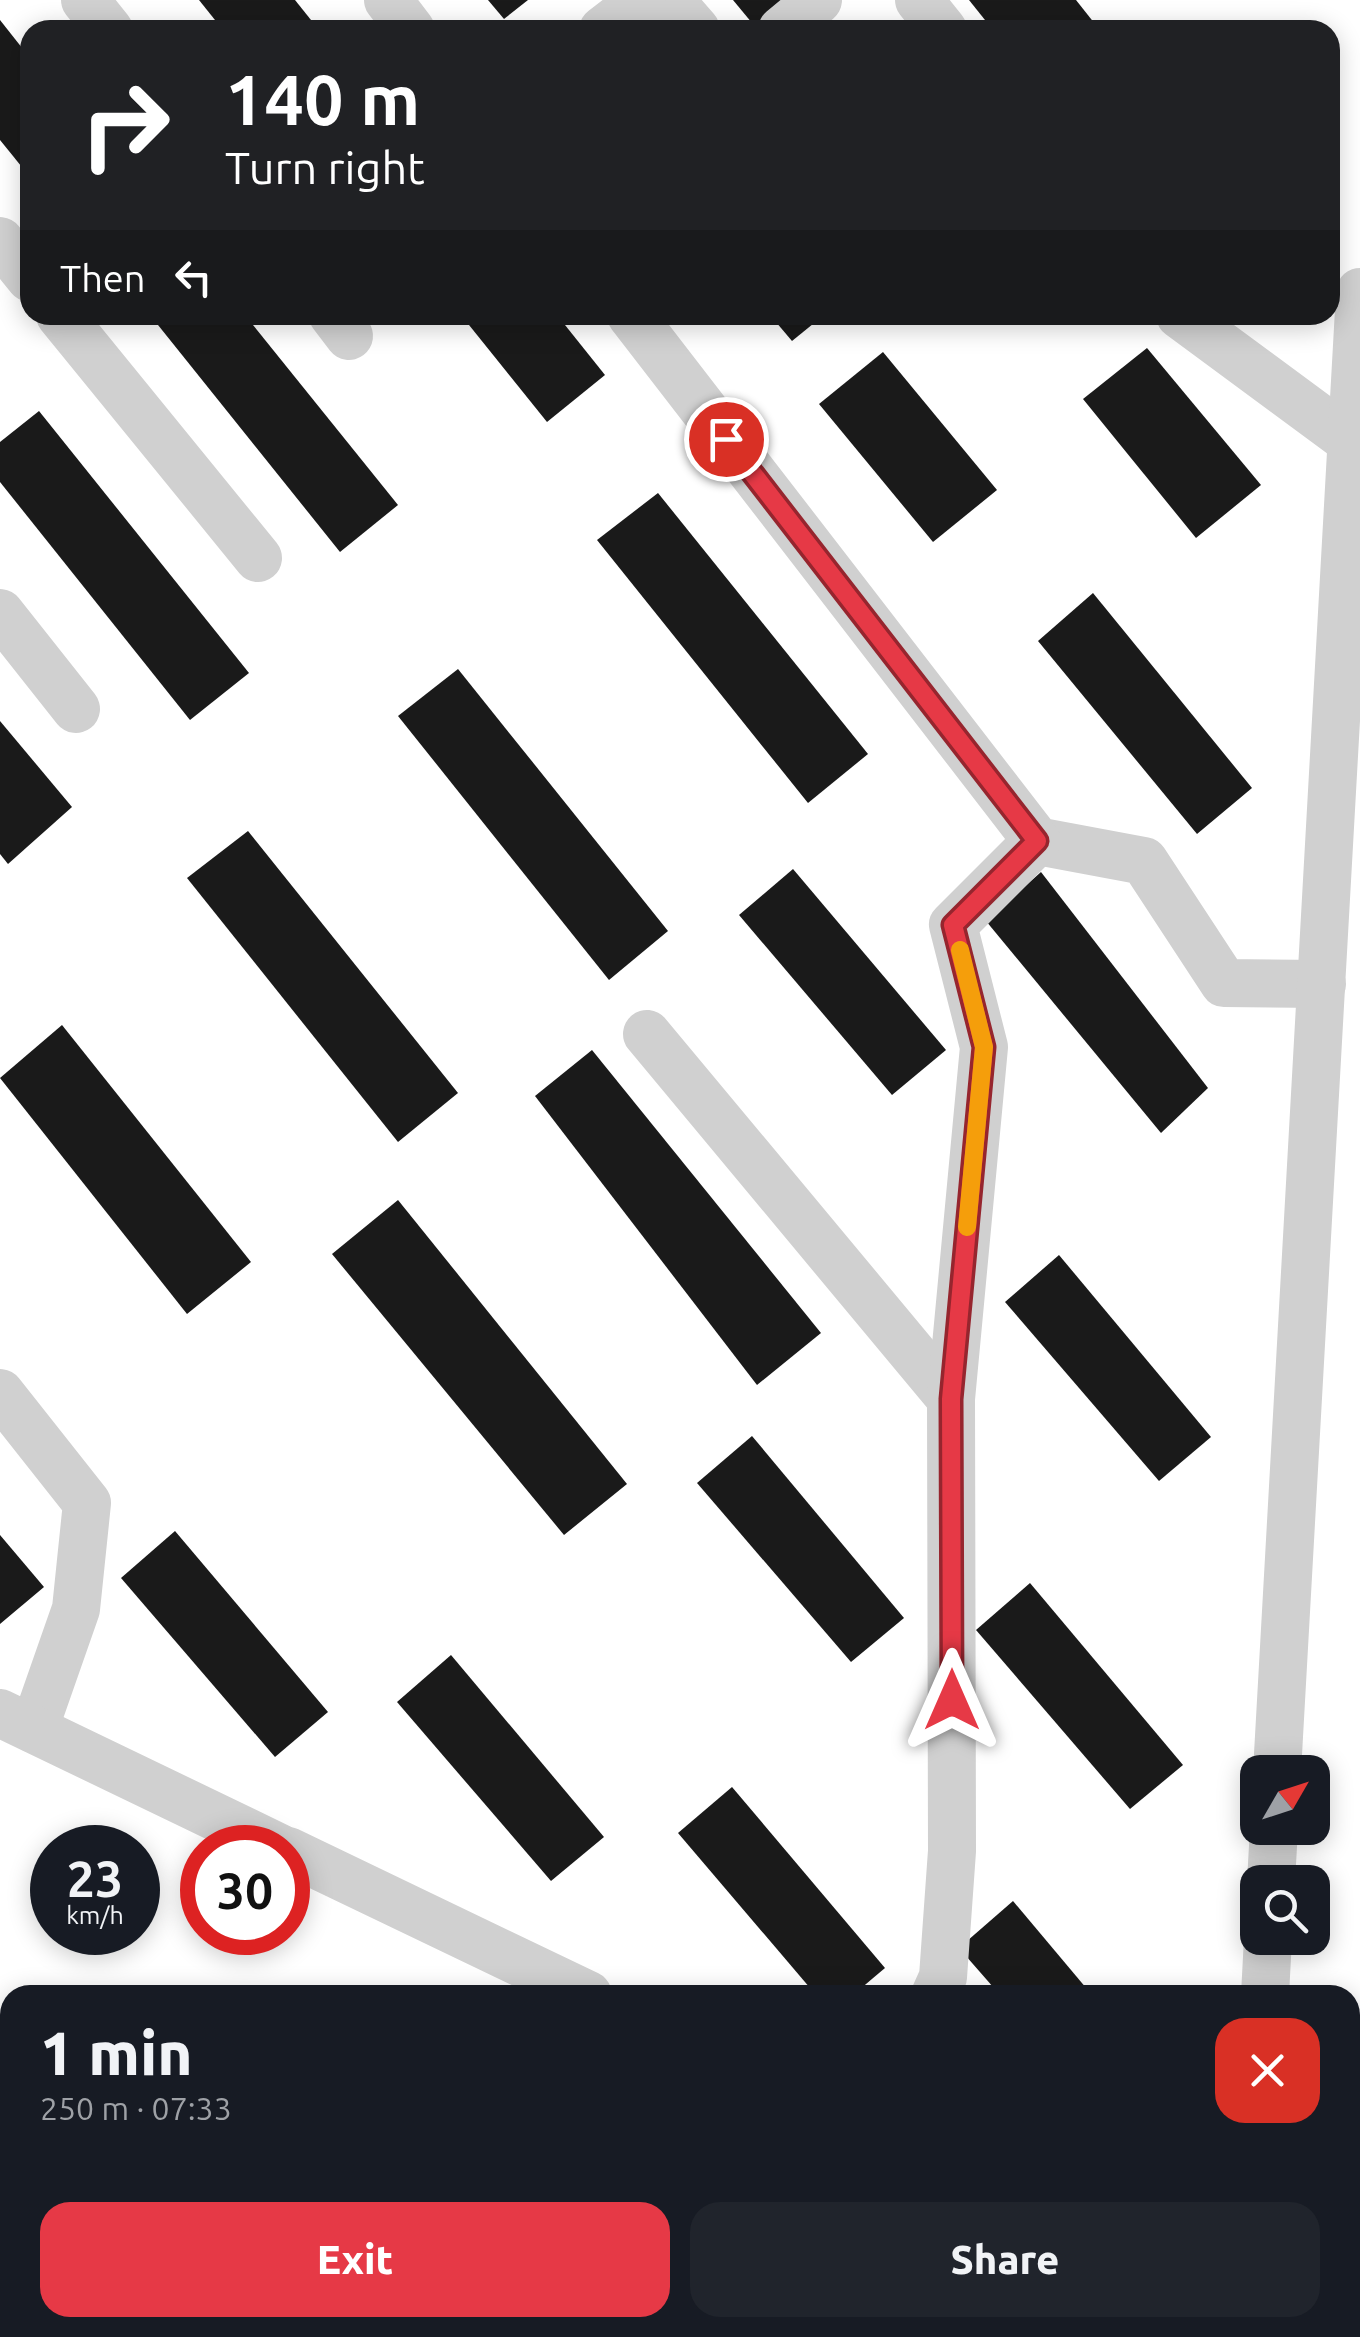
<!DOCTYPE html>
<meta charset="utf-8">
<style>
body{margin:0;font-family:Ubuntu,sans-serif;background:#20242c;color:#f1f3f6;height:100vh;display:flex;flex-direction:column;font-size:38px;white-space:nowrap}
*{box-sizing:border-box;margin:0}
p{font-size:32px;color:#9ea1a6}
.icon{flex:none;width:55px;height:55px;fill:none;stroke:currentColor;stroke-width:2;stroke-linecap:round;stroke-linejoin:round}
.map{position:relative;flex:1;overflow:hidden}
.side{position:absolute;left:0px;top:1985px;width:1360px;height:352px;display:flex;flex-direction:column;background:#171b24;border-radius:30px 30px 0 0;box-shadow:0 5px 25px #0003}
.side>*{flex:none}
.hud{position:absolute;left:20px;top:20px;width:1320px;height:305px;border-radius:30px;box-shadow:0 5px 25px #0003;background:#202124;color:#fff;overflow:hidden}
.needle{width:65px;rotate:51deg}
.controls{position:absolute;left:1240px;top:1755px;display:grid;gap:20px}
.controls a{display:grid;place-items:center;width:90px;height:90px;border-radius:20px;background:#171b24;box-shadow:0 5px 25px #0003;font-size:50px}
.speed{position:absolute;left:30px;top:1825px;display:flex;gap:20px;font-size:50px;font-weight:700;text-align:center}
.speed>*{display:grid;place-content:center;width:130px;height:130px;border-radius:50%;background:#171b24;box-shadow:0 5px 25px #0003;line-height:1}
.speed small{font-size:25px;font-weight:400}
.speed .limit{border:15px solid #d22;background:#fff;color:#111}
.pin{position:absolute;display:grid;place-items:center;width:85px;height:85px;color:#fff;margin:-42px;border:5px solid #fff;border-radius:50%;box-shadow:0 2px 10px #0007}
.me{position:absolute;width:110px;margin:-55px;rotate:0deg;stroke-linejoin:round;filter:drop-shadow(0 0 8px #0008)}
.turn{display:flex;align-items:center;gap:35px;height:210px;padding:0 40px;font-size:45px}
.turn .icon{width:130px;height:130px;stroke-width:2.5}
.turn b{display:block;font-size:70px;line-height:85px}
.then{display:flex;align-items:center;height:95px;padding:0 40px;background:#0003;gap:20px;font-size:38px}
.round{display:grid;place-items:center;flex:none;width:105px;height:105px;border-radius:30px;background:#20242c}
.overview{display:flex;align-items:center;justify-content:space-between;height:170px;padding:0 40px}
h1{font-size:60px;font-weight:800;line-height:75px}
.cta{display:flex;gap:20px;margin-top:auto;padding:20px 40px}
.cta a{flex:1;height:115px;border-radius:30px;background:#e63946;color:#fff;font-size:40px;font-weight:800;line-height:115px;text-align:center}
.cta a+a{background:#20242c;color:#f1f3f6}
.map>svg:first-child{display:block}
.building{fill:#1a1a1a}
.lines{fill:none;stroke-linecap:round;stroke-linejoin:round}
.minor{stroke:#d0d0d0;stroke-width:48}
.highway{stroke:#9a9a9a;stroke-width:55}
.route-casing{stroke:#96252e;stroke-width:25}
.route{stroke:#e63946;stroke-width:18}
.slow{stroke:#f59e0b;stroke-width:18}
</style>
<div class="map">
<svg width="1360" height="2337" viewBox="0 0 1360 2337">
<rect width="100%" height="100%" fill="#fff"/>
<g class="building">
<polygon points="199,0 295,0 319,30 223,30"/>
<polygon points="488,0 528,0 504,19"/>
<polygon points="733,0 792,0 757,29"/>
<polygon points="969,0 1076,0 1095,24 1088,30 993,30"/>
<polygon points="0,20 30,58 30,177 0,140"/>
<polygon points="150,315 245,315 398,505 340,552"/>
<polygon points="461,315 557,315 605,375 547,422"/>
<polygon points="770,315 824,315 792,341"/>
<polygon points="1147,348 1261,485 1196,538 1083,399"/>
<polygon points="883,352 997,490 933,542 819,404"/>
<polygon points="39,411 249,673 190,720 0,482 0,442"/>
<polygon points="658,493 868,754 808,803 597,540"/>
<polygon points="1093,593 1252,788 1197,834 1038,641"/>
<polygon points="458,669 668,931 609,980 398,716"/>
<polygon points="0,721 72,807 8,864 0,854"/>
<polygon points="248,831 458,1093 398,1142 187,878"/>
<polygon points="793,869 946,1050 892,1095 739,915"/>
<polygon points="1041,872 1208,1088 1161,1133 986,921"/>
<polygon points="62,1025 251,1262 187,1314 0,1078"/>
<polygon points="592,1050 821,1333 757,1385 535,1096"/>
<polygon points="398,1200 627,1484 564,1535 332,1254"/>
<polygon points="1059,1255 1211,1437 1159,1481 1005,1302"/>
<polygon points="752,1436 904,1618 851,1662 697,1483"/>
<polygon points="175,1531 328,1712 275,1757 121,1578"/>
<polygon points="0,1535 44,1587 0,1624"/>
<polygon points="1030,1583 1183,1765 1130,1809 976,1630"/>
<polygon points="451,1655 604,1837 551,1881 397,1702"/>
<polygon points="732,1787 885,1968 853,1995 816,1995 678,1833"/>
<polygon points="1013,1901 1092,1995 1000,1995 959,1948"/>
<polygon points="1350,2145 1360,2149 1360,2225 1350,2221"/>
</g>
<g class="lines">
<g class="minor">
<polyline points="85,0 109,30"/>
<polyline points="388,0 411,30"/>
<polyline points="670,0 696,30"/>
<polyline points="919,0 943,30"/>
<polyline points="603,30 642,0"/>
<polyline points="782,30 818,0"/>
<polyline points="0,241 30,278"/>
<polyline points="60,315 258,558"/>
<polyline points="333,315 349,336"/>
<polyline points="631,315 1037,841 1144,861 1224,983 1322,984"/>
<polyline points="1180,315 1352,442"/>
<polyline points="0,613 76,709"/>
<polyline points="647,1034 951,1399"/>
<polyline points="0,1393 87,1503 76,1609 34,1729"/>
<polyline points="0,1713 280,1848"/>
<polyline points="1277,1772 1360,292"/>
<polyline points="288,1851 588,1995"/>
<polyline points="1271,1882 1274,1828"/>
<polyline points="935,1995 943,1977 952,1851 951,1399 984,1047 953,925 1037,841"/>
<polyline points="1265,1995 1268,1938"/>
<polyline points="1331,2328 1353,2337"/>
</g>
<g class="highway">
<polyline points="0,2146 10,2150"/>
<polyline points="0,2249 10,2254"/>
<polyline points="165,2328 184,2337"/>
<polyline points="386,2328 407,2337"/>
</g>
</g>
<g class="lines">
<g class="route-casing">
<polyline id="route" points="726,439 1037,841 953,925 984,1047 951,1399 952,1700"/>
</g>
<use href="#route" class="route"/>
<polyline class="slow" points="960,950 984,1047 967,1227"/>
</g>
</svg>
<div class="controls">
<a><svg class="needle" viewBox="-14 -14 28 28"><path d="M0-13l5 13h-10z" fill="#e53935"/><path d="M0 13l5-13h-10z" fill="#9ea1a6"/></svg></a>
<a><svg class="icon" aria-label="search" viewBox="0 0 24 24"><circle cx="10" cy="10" r="6"/><path d="M15 15l6 6"/></svg></a>
</div>
<div class="speed"><div>23<small>km/h</small></div><div class="limit">30</div></div>
<div class="pin" style="left:726px;top:439px;background:#d93025"><svg class="icon" aria-label="arrive" viewBox="0 0 24 24"><path d="M6 21V4h12l-3 4 3 4H6"/></svg></div>
<svg class="me" style="left:952px;top:1700px" viewBox="-20 -20 40 40"><path d="M0-17L14 15 0 8-14 15z" fill="#e63946" stroke="#fff" stroke-width="4"/></svg>
<div class="hud">
<div class="turn"><svg class="icon" aria-label="right" viewBox="0 0 24 24"><path d="M7 20v-9h11M14 6l5 5-5 5"/></svg><div><b>140 m</b>Turn right</div></div>
<div class="then">Then<svg class="icon" aria-label="left" viewBox="0 0 24 24"><path d="M17 20v-9H6M10 6l-5 5 5 5"/></svg></div>
</div>
<section class="side">
<div class="overview"><div><h1>1 min</h1><p>250 m · 07:33</p></div><a class="round" style="background:#d93025;color:#fff"><svg class="icon" aria-label="close" viewBox="0 0 24 24"><path d="M6 6l12 12M18 6L6 18"/></svg></a></div>
<div class="cta"><a>Exit</a><a>Share</a></div>
</section>
</div>
